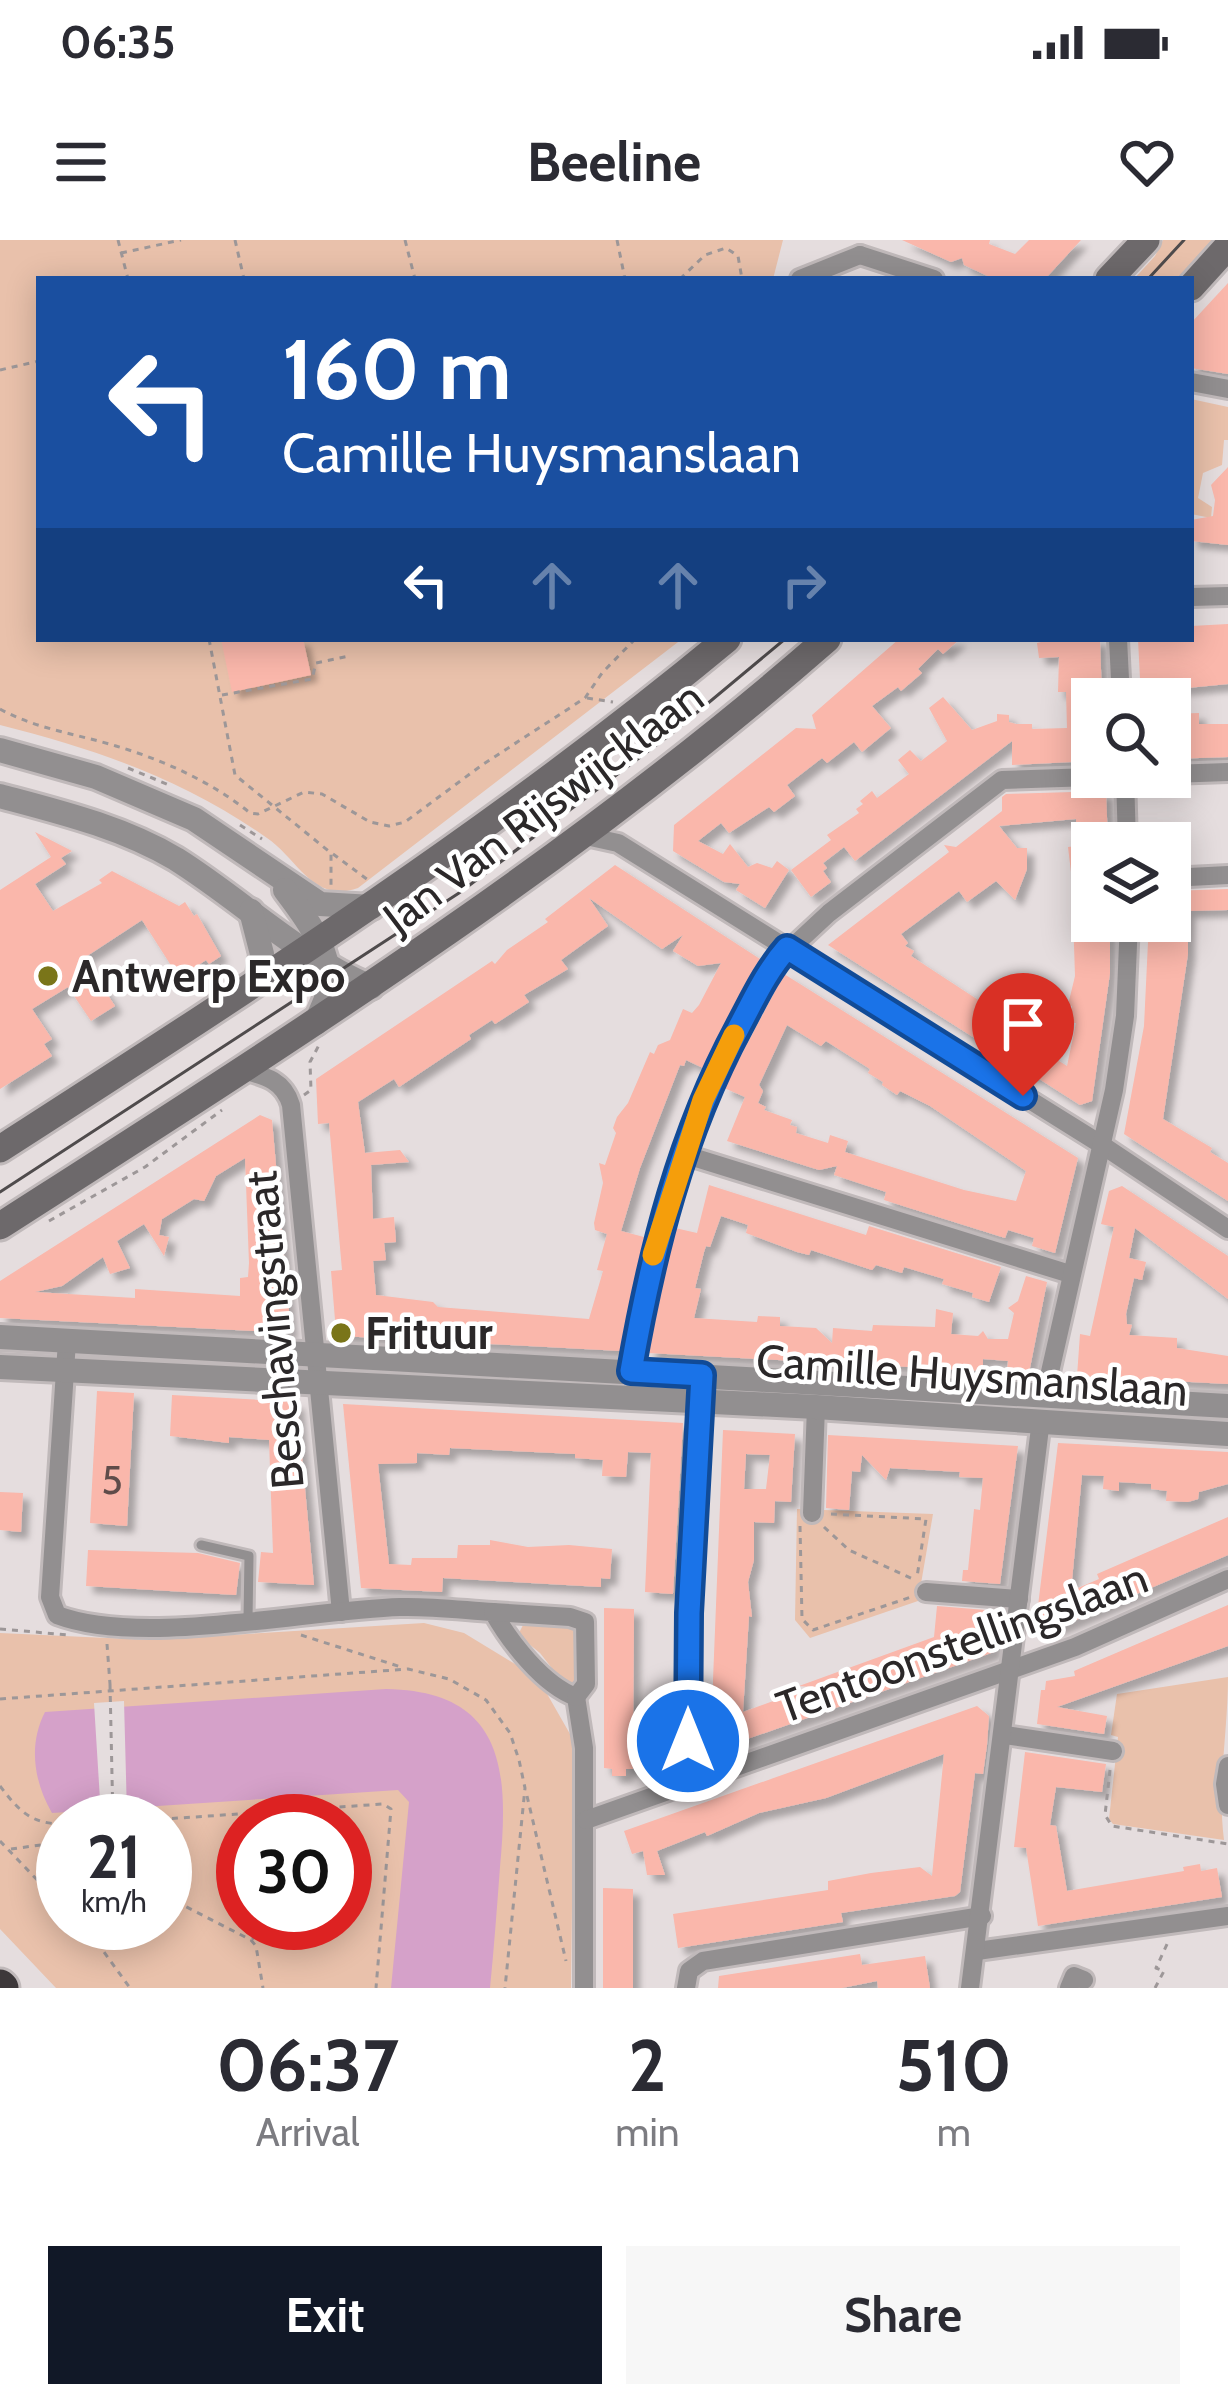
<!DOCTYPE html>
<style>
body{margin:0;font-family:Cabin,sans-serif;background:#f7f7f7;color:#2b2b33;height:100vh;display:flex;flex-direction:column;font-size:45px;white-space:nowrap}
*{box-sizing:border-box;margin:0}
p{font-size:39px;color:#7c7c81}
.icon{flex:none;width:66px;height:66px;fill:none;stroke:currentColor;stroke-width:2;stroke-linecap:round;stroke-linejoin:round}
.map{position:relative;height:1748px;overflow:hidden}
.panel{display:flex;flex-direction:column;background:#fff;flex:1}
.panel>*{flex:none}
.top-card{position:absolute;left:36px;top:36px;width:1158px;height:366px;border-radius:0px;box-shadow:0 6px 30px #0003;background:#1a4fa0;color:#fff;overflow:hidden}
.buttons{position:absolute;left:1071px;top:438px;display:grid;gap:24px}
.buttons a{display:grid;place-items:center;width:120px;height:120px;border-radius:0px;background:#fff;box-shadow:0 6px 30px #0003;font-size:60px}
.speed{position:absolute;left:36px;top:1554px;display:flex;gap:24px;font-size:60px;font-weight:700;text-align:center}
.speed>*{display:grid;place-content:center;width:156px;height:156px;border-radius:50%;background:#fff;box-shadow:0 6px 30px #0003;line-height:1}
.speed small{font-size:30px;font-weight:400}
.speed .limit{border:18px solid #d22;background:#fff;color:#111}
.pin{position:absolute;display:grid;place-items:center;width:102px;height:102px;color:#fff;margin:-123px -51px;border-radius:50% 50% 50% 0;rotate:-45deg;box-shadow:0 0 12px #0007}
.pin .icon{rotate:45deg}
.me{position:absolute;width:132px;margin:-66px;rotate:0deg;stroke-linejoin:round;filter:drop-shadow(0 0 9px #0008)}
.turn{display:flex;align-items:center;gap:42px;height:252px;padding:0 48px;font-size:54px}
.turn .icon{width:156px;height:156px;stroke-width:2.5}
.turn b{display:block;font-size:84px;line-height:102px}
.lanes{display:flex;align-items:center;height:114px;padding:0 48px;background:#0003;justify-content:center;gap:60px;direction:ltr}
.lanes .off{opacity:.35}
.eta{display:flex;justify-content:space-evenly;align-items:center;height:204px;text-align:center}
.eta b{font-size:72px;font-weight:800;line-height:84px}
.action{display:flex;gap:24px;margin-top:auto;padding:24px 48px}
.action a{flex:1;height:138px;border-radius:0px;background:#111827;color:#fff;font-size:48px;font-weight:800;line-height:138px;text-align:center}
.action a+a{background:#f7f7f7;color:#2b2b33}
.status{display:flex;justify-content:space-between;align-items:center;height:84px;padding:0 60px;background:#fff;direction:ltr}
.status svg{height:33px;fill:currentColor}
header{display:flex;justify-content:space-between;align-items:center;height:156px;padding:0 48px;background:#fff;font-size:54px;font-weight:800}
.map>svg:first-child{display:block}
.green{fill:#e9c1ab;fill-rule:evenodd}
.water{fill:#d5a1c9}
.pier{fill:#e5ddde}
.building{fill:#fab7ab;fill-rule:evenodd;filter:url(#shadow)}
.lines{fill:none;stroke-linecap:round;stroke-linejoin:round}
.service-casing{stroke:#c0b9ba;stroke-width:15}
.minor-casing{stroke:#c0b9ba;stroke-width:24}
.tertiary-casing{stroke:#c0b9ba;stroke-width:30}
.secondary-casing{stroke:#c0b9ba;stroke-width:33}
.motorway-casing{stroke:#c0b9ba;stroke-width:39}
.path{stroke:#9d9798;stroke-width:3;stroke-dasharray:6 6;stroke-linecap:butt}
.service{stroke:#928f90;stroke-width:9}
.minor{stroke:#928f90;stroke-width:18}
.tertiary{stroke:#928f90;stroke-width:24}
.secondary{stroke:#6d696b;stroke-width:27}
.motorway{stroke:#3d383a;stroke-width:33}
.tram{stroke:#4f4b4c;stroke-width:3}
.path-bridge{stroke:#9d9798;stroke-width:3;stroke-dasharray:6 6;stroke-linecap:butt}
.route-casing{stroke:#114b97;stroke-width:30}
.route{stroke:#1a73e8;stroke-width:21}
.slow{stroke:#f59e0b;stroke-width:21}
.poi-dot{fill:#7a7519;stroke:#fff;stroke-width:4.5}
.labels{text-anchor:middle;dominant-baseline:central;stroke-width:9;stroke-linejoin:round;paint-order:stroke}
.number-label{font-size:39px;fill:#5f4c4a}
.street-label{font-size:45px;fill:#2b2829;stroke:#fff}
.poi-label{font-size:45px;font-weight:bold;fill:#2b2829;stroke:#fff;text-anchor:start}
</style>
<div class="status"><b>06:35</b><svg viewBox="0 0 49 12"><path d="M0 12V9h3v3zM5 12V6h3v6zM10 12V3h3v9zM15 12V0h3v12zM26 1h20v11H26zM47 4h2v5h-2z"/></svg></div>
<header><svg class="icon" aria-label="menu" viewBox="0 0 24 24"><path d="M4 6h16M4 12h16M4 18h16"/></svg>Beeline<svg class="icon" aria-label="heart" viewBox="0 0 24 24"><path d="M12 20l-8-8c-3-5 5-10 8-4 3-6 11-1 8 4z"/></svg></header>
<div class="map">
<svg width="1228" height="1748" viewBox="0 0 1228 1748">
<defs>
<filter id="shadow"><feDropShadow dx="7" dy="7" stdDeviation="3" flood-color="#0004"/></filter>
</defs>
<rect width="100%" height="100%" fill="#e5ddde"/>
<g class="green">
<path d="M 0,0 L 783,0 L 773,39 L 39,39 L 39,399 L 682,399 L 358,648 C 313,664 298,619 267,598 C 185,540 96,509 0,485 Z"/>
<polygon points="1163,0 1221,0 1186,39 1134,39 1155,16"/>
<polygon points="1191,159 1228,167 1228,200 1224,200 1222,225 1203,233 1198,258 1212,267 1211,278 1191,274"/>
<polygon points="797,1269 933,1274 918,1361 810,1398 795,1380"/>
<path d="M 424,1383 L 464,1393 L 538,1438 L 574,1501 L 571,1748 L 56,1748 L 0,1689 L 0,1393 L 150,1400 ZM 63,1581 L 165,1581 L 165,1683 L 63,1683 ZM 243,1581 L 345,1581 L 345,1683 L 243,1683 Z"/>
<polygon points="523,1385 574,1388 577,1435 572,1444 565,1445 540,1413 518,1395"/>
<path d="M 1228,1437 C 1228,1492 1217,1545 1224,1600 L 1113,1584 L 1109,1579 L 1118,1497 L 1111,1495 L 1117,1454 Z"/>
</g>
<path class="water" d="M 386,1449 C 505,1451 509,1531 500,1627 C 497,1667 494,1708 490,1748 L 391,1748 L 409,1562 L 398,1550 L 52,1573 C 34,1542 28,1505 45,1472 Z"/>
<polygon class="pier" points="124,1461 127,1574 98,1577 101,1576 94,1463"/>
<g class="building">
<polygon points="902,0 990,0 989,4 1015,14 1029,0 1081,0 1045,39 994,39 964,25 962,18 951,22"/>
<polygon points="1228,43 1228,134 1191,128 1191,83"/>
<polygon points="1228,227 1228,305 1191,301 1191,280 1213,276 1215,260 1211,245"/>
<polygon points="1228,384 1228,444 1177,449 1178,459 1141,459 1138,399 1191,399 1191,386"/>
<polygon points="221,399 303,399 311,435 232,452"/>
<polygon points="899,399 960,399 943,414 938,409 918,429 922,433 901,451 898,447 872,466 891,488 862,512 854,502 827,523 822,518 787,545 795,556 774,572 769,567 729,593 721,583 698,601 723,614 730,604 748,627 757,623 772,628 777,621 789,630 765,668 736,650 740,644 724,642 673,611 674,585 796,488 816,489 812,475"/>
<polygon points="1053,399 1100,399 1102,459 1092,459 1092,521 1012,525 1012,501 855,621 844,607 823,623 827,628 823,631 831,642 811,657 791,630 831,600 827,595 859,573 856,569 863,564 860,561 872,551 877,558 909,534 898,520 910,510 921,521 947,501 929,468 943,457 972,490 997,481 997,474 1009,475 1009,482 1016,484 1032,484 1032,489 1067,488 1066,452 1058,452 1059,417 1039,418 1037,403"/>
<polygon points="1199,473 1199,484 1228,484 1228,517 1170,519 1170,474"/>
<path d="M 1106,551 L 1108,603 L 1092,603 L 1092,681 L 1110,681 L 1110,733 L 1092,861 L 1080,865 L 828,705 L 949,612 L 944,605 L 956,607 L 1002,571 L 1002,557 L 1006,554 ZM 1076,579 L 1077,606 L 1068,607 L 1076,674 L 1073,674 L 1075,736 L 1068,765 L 1072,766 L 1071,783 L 1076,783 L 1067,826 L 1033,805 L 1041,793 L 992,769 L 911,716 L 914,711 L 905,706 L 908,703 L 901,694 L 959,651 L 967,662 L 996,641 L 1015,660 L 1027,629 L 1027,608 L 1017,608 L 999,586 Z"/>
<polygon points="35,592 72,611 61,618 66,624 35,644 53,671 102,643 99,640 112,631 179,666 185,662 194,676 197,674 221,716 209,724 206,720 179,738 142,680 84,718 115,766 91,781 68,747 32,769 52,799 44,804 52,816 0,849 0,650 51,617"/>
<path d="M 615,625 L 760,719 L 703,828 L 686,820 L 684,826 L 680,825 L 640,928 L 621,991 L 644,997 L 621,1111 L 340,1096 L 336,1092 L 331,1031 L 342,1030 L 329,883 L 318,884 L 316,839 L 492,721 L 495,724 L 507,710 L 548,682 L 545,679 ZM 589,658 L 662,709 L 683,695 L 673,711 L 698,726 L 721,723 L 699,765 L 692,773 L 683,769 L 670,800 L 658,805 L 654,814 L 650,812 L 628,863 L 617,877 L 613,888 L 616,893 L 605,925 L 599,923 L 603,943 L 594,983 L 595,990 L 607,994 L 597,1030 L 603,1031 L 589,1079 L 438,1067 L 433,1062 L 376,1055 L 373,1021 L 386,1020 L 384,1003 L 396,1002 L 394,977 L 373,979 L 371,925 L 409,922 L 400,910 L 365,913 L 358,862 L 394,839 L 399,847 L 471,799 L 469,795 L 492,780 L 495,784 L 529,762 L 524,755 L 568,729 L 561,720 L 608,686 Z"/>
<polygon points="1228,649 1228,670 1188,671 1188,714 1163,879 1212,908 1210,912 1228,923 1228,961 1124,894 1144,786 1149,681 1170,681 1170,651"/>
<path d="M 784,734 L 1078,918 L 1055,1013 L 1032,1006 L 1034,998 L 1008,990 L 1005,998 L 884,960 L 886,952 L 834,935 L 837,926 L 819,930 L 727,901 L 745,857 L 724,848 ZM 787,785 L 821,806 L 826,801 L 870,829 L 868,833 L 883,842 L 882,845 L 897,855 L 900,851 L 930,866 L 1026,931 L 1016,961 L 964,950 L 845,912 L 848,901 L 830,895 L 828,903 L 796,893 L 797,887 L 790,885 L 792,880 L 764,870 L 766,867 L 758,863 L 763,851 L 759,845 Z"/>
<path d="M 260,875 L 272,880 L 291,1093 L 0,1078 L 0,1041 ZM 245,918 L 249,1023 L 248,1037 L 240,1038 L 240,1056 L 135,1049 L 135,1058 L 35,1052 L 62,1046 L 103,1017 L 110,1034 L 130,1028 L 117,1001 L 144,984 L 164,1016 L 169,997 L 159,995 L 162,979 L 194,959 L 204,961 L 216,936 Z"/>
<polygon points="709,945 866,995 869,986 1001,1027 989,1062 972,1057 973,1053 942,1044 944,1039 904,1027 902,1033 876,1025 872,1030 811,1010 809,1015 797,1012 746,993 748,985 721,976 710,1007 706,1006 704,1012 695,1048 701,1049 694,1078 757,1082 758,1076 780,1077 780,1086 816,1088 832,1103 833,1088 872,1091 873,1085 935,1087 936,1069 953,1073 951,1094 978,1096 983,1091 988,1099 1008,1099 1014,1073 1008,1068 1018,1061 1026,1036 1047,1042 1029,1133 1007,1132 1008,1121 983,1119 983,1131 648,1113 675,988 697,993"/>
<polygon points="1122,946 1228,1016 1228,1059 1135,988 1129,1018 1146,1022 1142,1040 1134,1038 1126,1074 1127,1084 1132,1085 1129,1095 1177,1098 1177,1108 1228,1116 1228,1144 1077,1136 1080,1094 1090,1096 1114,987 1101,984 1109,951"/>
<polygon points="97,1151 134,1153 127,1286 90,1283"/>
<polygon points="172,1155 297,1162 314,1345 258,1342 261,1312 273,1313 269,1200 229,1197 229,1203 170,1196"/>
<polygon points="343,1164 683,1183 673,1354 645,1352 651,1213 628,1212 626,1237 602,1236 603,1220 575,1218 575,1214 450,1208 449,1215 417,1213 417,1223 378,1224 389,1324 411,1325 412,1318 457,1318 458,1305 490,1305 490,1300 528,1307 569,1305 612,1309 610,1339 601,1338 601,1347 443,1338 442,1352 361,1348"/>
<path d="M 723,1190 L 795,1194 L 791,1262 L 775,1261 L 774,1283 L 754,1282 L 754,1320 L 748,1342 L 752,1377 L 749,1376 L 743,1472 L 812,1447 L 799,1446 L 934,1397 L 937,1366 L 998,1371 L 994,1412 L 722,1508 L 718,1497 L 713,1498 L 713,1440 ZM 746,1214 L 770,1215 L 766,1249 L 744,1249 Z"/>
<polygon points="828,1195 1018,1206 1000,1344 962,1341 963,1330 968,1330 974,1269 980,1270 983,1238 959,1237 960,1232 890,1228 886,1240 862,1215 860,1232 852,1231 849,1270 826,1268"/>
<polygon points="1058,1203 1228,1212 1228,1244 1199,1252 1198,1259 1188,1262 1166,1261 1167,1251 1151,1249 1151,1244 1119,1242 1119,1251 1103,1249 1104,1236 1082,1235 1071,1351 1099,1339 1097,1334 1228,1277 1228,1315 1048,1392 1036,1382"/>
<polygon points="0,1252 23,1253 21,1292 0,1290"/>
<polygon points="88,1310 198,1313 240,1323 236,1355 86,1346"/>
<polygon points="1228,1365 1228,1406 1057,1467 1107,1476 1104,1494 1037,1484 1041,1450 1045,1450 1046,1441 1075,1436 1074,1431"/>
<polygon points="604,1368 634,1369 633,1529 626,1529 626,1536 612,1536 612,1529 604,1528"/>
<polygon points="977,1466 989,1476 987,1505 983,1534 975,1533 960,1652 955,1656 841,1673 843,1682 678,1708 673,1674 828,1650 828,1641 871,1633 920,1627 932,1636 944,1514 826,1558 759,1573 707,1596 705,1592 657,1611 665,1635 647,1635 643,1611 632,1614 624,1591"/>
<polygon points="1025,1512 1106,1524 1102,1552 1056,1547 1050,1585 1056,1586 1067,1651 1184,1631 1183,1627 1200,1624 1201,1631 1217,1628 1222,1657 1038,1686 1026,1608 1014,1607"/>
<polygon points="603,1648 633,1649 633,1748 603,1748"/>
<polygon points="860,1714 862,1725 925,1716 930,1748 878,1748 877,1741 842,1748 718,1748 719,1736"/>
</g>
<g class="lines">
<g class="service-casing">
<polyline id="service" points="201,1305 249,1316 248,1379"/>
</g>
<g class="minor-casing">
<g id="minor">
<polyline points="860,15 934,39"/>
<polyline points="800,39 860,15"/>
<polyline points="1191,142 1228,149"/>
<polyline points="1191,357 1228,356"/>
<polyline points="1118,399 1121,459"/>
<polyline points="1170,534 1228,532"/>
<polyline points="1125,537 1127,603"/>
<polyline points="586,596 618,603 1102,905 1228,989"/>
<polyline points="1170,638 1228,635"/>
<path d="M 243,830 C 266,836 284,841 291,865 L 341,1372"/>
<polyline points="683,914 1070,1034"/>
<path d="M 67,1101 L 50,1357 L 57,1375 C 141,1407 306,1370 400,1367 C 430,1366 462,1370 493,1372 C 510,1402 543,1445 576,1457 L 584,1508 L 584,1748"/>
<polyline points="631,1131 652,1019 683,914 702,860 771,727 829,673 1002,540 1092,537"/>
<polyline points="1045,1154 1114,850 1125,776 1129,681"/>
<polyline points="812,1273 816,1167"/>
<polyline points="926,1352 1019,1359"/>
<polyline points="493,1372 570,1377 585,1382 586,1444 576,1457"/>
<polyline points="1005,1495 1113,1511"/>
<polyline points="1228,1526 1225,1544 1228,1565"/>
<polyline points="689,1544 690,1373 702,1153"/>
<polyline points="586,1580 1075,1407 1228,1339"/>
<polyline points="977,1711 1228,1676"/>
<polyline points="686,1748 689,1731 703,1721 982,1676"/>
<polyline points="970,1748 1041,1180"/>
<polyline points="1069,1748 1074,1736 1084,1740"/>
</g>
</g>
<g class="tertiary-casing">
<g id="tertiary">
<polyline points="0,510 96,537 194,579 320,664 372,667"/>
<path d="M 0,556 C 60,572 122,587 176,619 C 243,661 298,717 371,747"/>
<path d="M 285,650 C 307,679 336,716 327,756 C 324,765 319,774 316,783"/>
<polyline points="251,671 262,714 258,742"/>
<polyline points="0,1097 1228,1166"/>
<polyline points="0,1127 816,1167 1228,1194"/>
</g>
</g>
<g class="secondary-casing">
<g id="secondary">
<polyline points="1109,39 1146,0"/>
<polyline points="1191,47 1228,6"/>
<path d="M 0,909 C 250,748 498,589 727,399"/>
<path d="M 0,986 C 285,803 571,623 827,399"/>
</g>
</g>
<g class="motorway-casing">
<polyline id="motorway" points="0,1746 2,1748"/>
</g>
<g class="path">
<polyline points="118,0 128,39"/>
<polyline points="235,0 244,39"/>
<polyline points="405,0 415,39"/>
<polyline points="617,0 625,39"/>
<polyline points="121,13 181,0"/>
<polyline points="680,39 705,15 726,8 738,16 742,39"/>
<polyline points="0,130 39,121"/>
<polyline points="209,399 235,535 331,613 331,646"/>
<polyline points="222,455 312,439 316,423 349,416"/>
<polyline points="587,458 613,462"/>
<path d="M 0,469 C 36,489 77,494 116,506 C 163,520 212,542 250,573 L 258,574 L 304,552 L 322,554 L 370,582 L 389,586 L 405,582 L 482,525 L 585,458 L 602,433 L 635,399"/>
<polyline points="128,528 169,545"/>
<polyline points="240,585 262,599"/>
<polyline points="333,614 368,640"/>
<polyline points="297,740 304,759"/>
<polyline points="304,855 311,850 310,822 319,805"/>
<polyline points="49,981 145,927 222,870"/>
<polyline points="831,1274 926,1279 917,1337"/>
<polyline points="800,1286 802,1379 813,1390 911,1357"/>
<polyline points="824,1287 849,1310 913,1339"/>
<polyline points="0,1389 69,1395"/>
<polyline points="301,1395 401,1427"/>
<polyline points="107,1404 110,1444"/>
<polyline points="0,1459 408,1429 449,1439 486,1460 510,1493 519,1520 525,1548 505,1748"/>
<polyline points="1110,1530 1105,1575 1112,1586 1228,1604"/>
<path d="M 0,1546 C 19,1571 31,1584 63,1584"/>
<polyline points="527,1556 566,1721"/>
<polyline points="136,1581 383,1564 391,1569 376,1748"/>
<polyline points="0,1601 63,1667"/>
<polyline points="11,1609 63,1602"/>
<polyline points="165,1656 251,1700"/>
<polyline points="83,1683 130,1748"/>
<polyline points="252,1699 266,1690"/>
<polyline points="251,1700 256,1706 263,1748"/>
<polyline points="1155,1748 1164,1731 1156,1728 1169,1700"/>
</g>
<use href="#service" class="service"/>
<use href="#minor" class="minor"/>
<use href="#tertiary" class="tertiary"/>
<use href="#secondary" class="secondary"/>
<use href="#motorway" class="motorway"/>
<g class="tram">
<polyline points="1148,39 1184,0"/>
<polyline points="0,952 459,653 671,494 785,399"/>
</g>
<polyline class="path-bridge" points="110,1444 113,1581"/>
</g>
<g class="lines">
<g class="route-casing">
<path id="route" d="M 688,1501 L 689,1373 L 702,1135 L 631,1131 C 652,1011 681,895 739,787 C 754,759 766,732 787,708 L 1023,856"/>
</g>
<use href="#route" class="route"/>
<polyline class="slow" points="653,1015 703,860 734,795"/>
</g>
<g class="poi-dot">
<circle cx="48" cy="736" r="12"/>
<circle cx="341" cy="1093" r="12"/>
</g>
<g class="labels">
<g class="number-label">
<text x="112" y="1240">5</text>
</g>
<g class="street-label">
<text transform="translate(543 567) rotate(-37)">Jan Van Rijswijcklaan</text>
<text transform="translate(274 1090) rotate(-95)">Beschavingstraat</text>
<text transform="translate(972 1135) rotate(4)">Camille Huysmanslaan</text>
<text transform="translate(962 1402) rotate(-20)">Tentoonstellingslaan</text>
</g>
<g class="poi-label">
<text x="72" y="736">Antwerp Expo</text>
<text x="365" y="1093">Frituur</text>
</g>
</g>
</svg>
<div class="buttons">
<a><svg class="icon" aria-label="search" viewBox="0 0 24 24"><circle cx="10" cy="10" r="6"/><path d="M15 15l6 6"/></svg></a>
<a><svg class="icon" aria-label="layers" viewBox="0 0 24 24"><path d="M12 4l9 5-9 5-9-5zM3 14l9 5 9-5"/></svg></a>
</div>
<div class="speed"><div>21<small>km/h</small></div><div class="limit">30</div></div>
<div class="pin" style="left:1023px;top:856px;background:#d93025"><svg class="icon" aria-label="arrive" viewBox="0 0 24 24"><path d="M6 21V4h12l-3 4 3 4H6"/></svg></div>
<svg class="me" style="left:688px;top:1501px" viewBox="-20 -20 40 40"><circle r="17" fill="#1a73e8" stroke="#fff" stroke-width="3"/><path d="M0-11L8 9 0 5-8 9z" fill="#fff"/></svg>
<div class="top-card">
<div class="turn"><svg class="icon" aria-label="left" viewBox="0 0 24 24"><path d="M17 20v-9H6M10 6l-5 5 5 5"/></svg><div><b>160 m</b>Camille Huysmanslaan</div></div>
<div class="lanes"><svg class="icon" aria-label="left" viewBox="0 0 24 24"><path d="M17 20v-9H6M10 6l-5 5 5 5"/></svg><svg class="icon off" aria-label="ahead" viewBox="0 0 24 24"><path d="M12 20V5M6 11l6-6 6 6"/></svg><svg class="icon off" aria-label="ahead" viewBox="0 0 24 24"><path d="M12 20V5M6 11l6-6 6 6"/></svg><svg class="icon off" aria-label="right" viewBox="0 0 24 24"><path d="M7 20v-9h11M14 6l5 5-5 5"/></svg></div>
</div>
</div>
<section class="panel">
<div class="eta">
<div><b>06:37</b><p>Arrival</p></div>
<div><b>2</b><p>min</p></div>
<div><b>510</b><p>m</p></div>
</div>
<div class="action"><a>Exit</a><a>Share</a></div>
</section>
